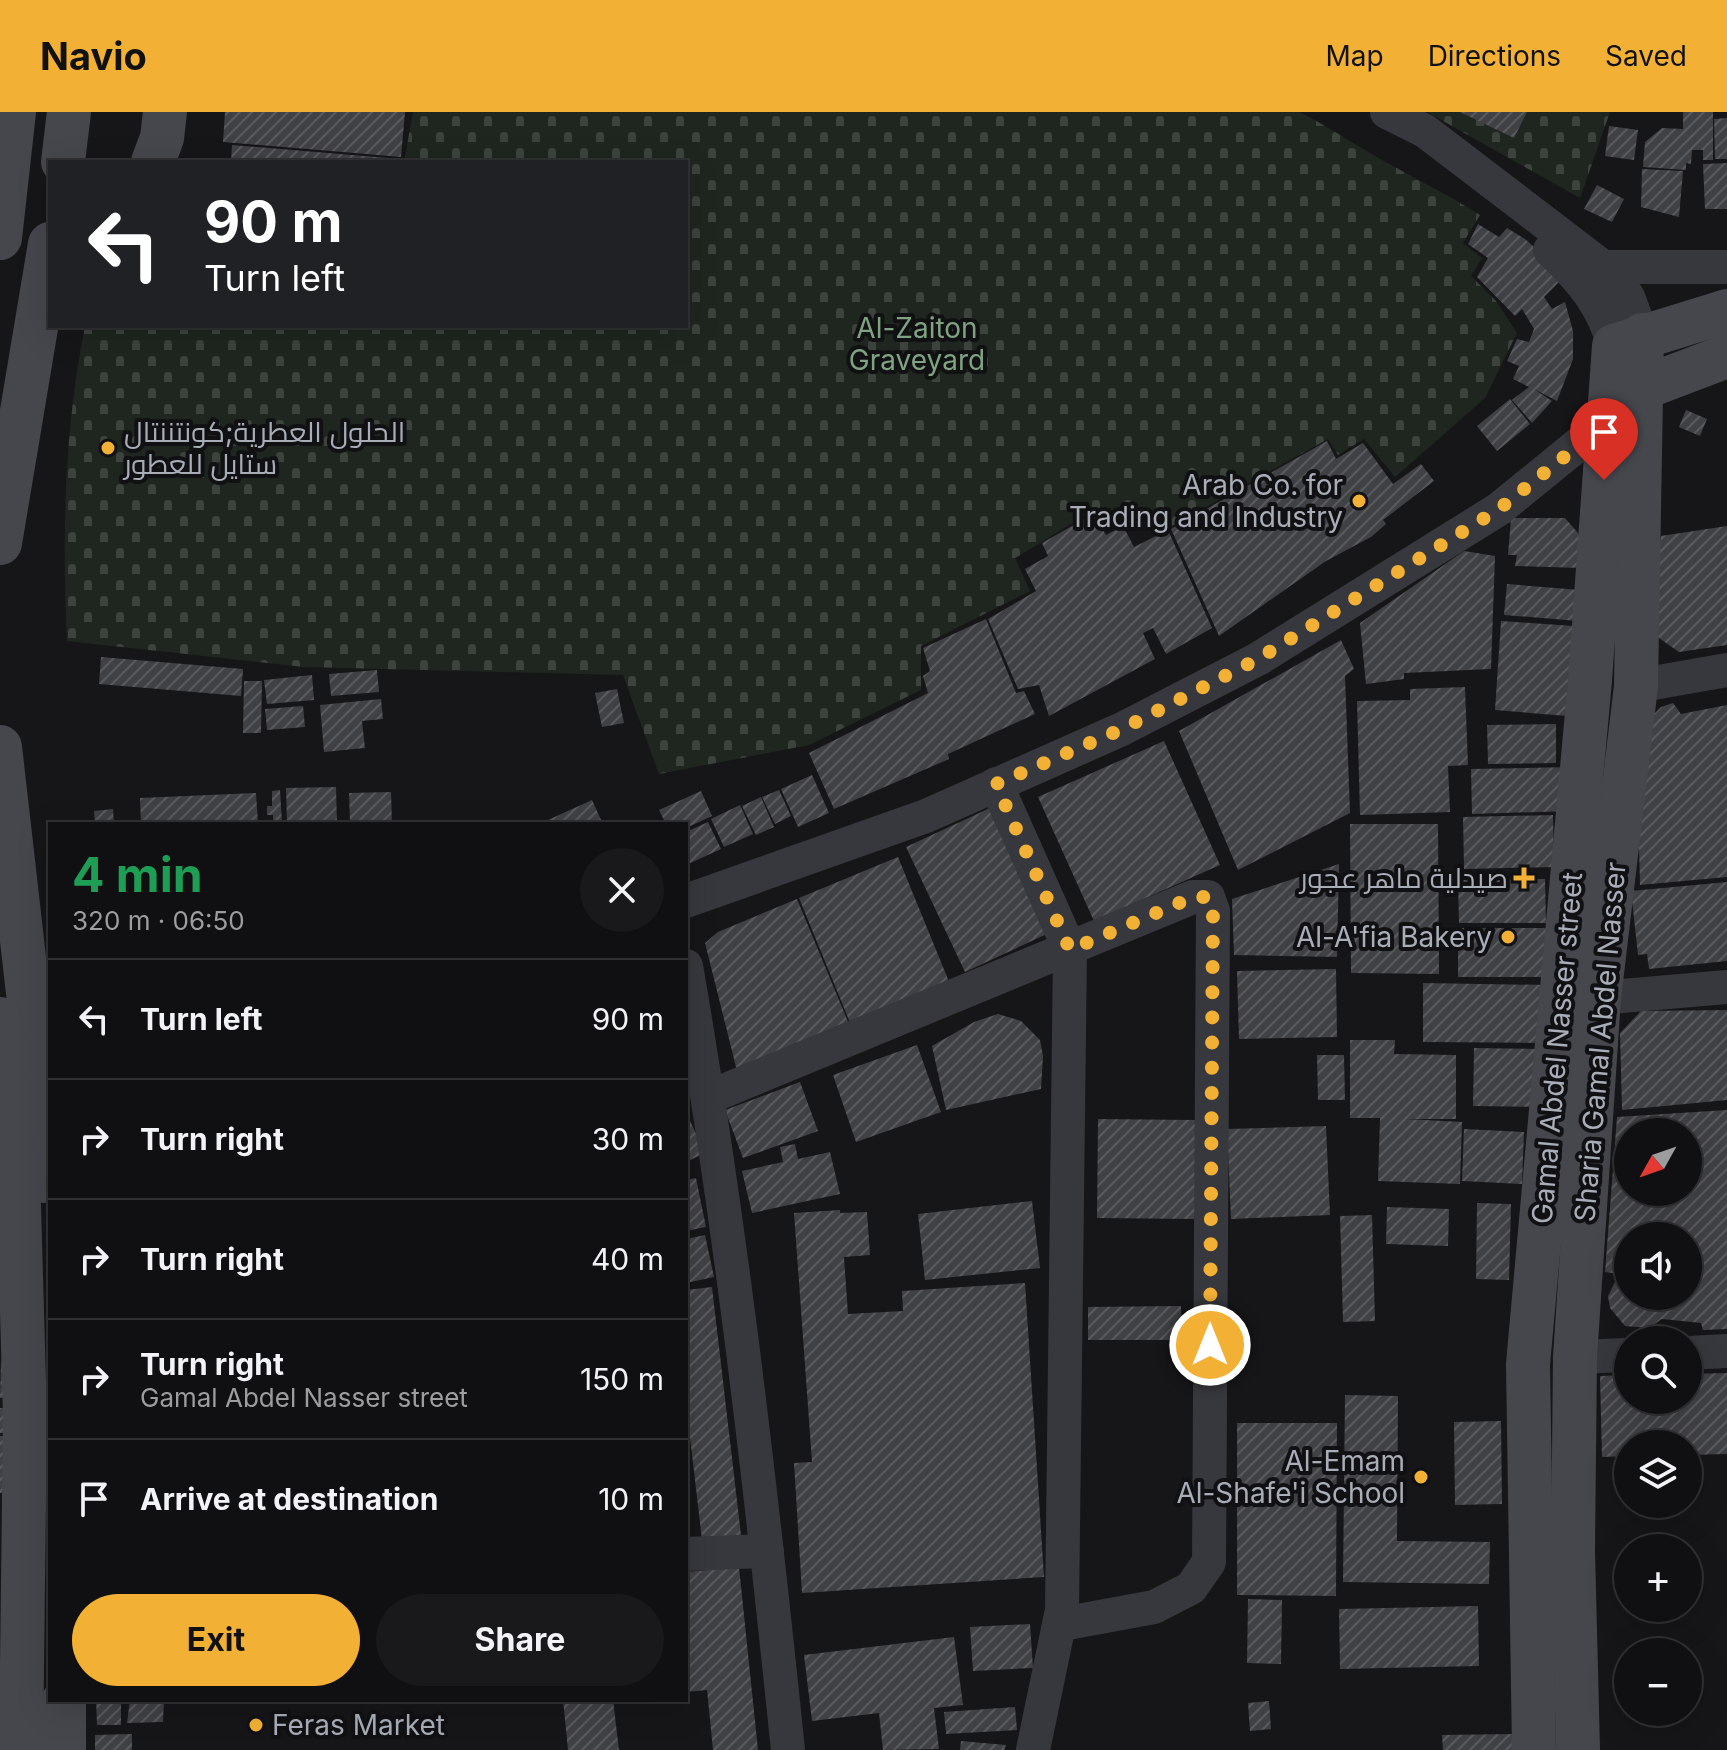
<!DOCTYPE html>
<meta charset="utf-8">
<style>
body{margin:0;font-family:Inter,Cairo,sans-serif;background:#19191b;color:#f1f3f6;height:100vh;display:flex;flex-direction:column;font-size:30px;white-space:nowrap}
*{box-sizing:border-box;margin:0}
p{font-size:26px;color:#9c9d9f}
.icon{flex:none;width:44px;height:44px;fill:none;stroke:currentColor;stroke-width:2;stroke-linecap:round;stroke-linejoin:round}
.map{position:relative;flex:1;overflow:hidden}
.drawer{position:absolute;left:48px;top:710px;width:640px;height:880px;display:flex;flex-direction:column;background:#101012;border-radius:0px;box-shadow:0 8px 32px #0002,0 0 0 2px #303032}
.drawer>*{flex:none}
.top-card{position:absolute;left:48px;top:48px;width:640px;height:168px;border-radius:0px;box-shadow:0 8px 32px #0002,0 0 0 2px #303032;background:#202124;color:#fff;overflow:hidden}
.needle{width:52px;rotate:230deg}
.controls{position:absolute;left:1614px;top:1006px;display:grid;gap:16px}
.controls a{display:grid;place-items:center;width:88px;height:88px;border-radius:50%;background:#101012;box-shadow:0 8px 32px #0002,0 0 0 2px #303032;font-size:40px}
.pin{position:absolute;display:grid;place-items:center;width:68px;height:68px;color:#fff;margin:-82px -34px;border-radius:50% 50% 50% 0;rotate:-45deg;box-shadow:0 0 8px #0007}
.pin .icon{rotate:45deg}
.me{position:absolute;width:88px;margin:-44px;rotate:0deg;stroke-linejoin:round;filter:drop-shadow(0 0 6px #0008)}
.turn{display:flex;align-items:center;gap:28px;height:168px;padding:0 24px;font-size:36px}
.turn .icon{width:104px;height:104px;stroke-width:2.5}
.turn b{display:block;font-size:56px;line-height:68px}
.round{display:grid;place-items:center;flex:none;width:84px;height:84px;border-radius:42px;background:#19191b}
.headline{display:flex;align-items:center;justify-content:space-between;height:136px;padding:0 24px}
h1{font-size:48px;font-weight:700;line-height:60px;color:#1e9e55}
.action{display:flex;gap:16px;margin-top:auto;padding:16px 24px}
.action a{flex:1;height:92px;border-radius:48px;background:#f2b134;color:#111;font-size:32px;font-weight:700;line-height:92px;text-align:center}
.action a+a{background:#19191b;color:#f1f3f6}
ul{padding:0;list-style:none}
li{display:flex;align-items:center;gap:24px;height:120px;padding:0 24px;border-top:2px solid #303032}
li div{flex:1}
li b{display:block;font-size:30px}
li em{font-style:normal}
header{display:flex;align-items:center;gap:48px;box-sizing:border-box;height:112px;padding:0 40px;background:#f2b134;color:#111}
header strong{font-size:38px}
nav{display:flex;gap:44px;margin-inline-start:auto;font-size:28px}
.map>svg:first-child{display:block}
.cemetery{fill:url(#cemetery-stones)}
.building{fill:url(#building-hatch);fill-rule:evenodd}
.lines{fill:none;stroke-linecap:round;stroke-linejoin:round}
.street{stroke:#37383d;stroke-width:34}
.secondary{stroke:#45474d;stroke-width:44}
.route{stroke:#f2b134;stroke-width:14;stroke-dasharray:0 25.2}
.poi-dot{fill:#f2b134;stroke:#111113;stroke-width:3}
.labels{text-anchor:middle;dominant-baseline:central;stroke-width:8;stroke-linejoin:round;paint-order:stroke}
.park-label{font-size:28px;fill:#7fa381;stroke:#111113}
.poi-label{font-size:28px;fill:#a8adb8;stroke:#111113;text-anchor:end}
.street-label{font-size:28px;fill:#a8adb8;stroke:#111113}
</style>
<header>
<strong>Navio</strong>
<nav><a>Map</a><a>Directions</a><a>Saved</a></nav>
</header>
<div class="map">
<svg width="1727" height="1638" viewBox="0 0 1727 1638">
<defs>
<pattern id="cemetery-stones" width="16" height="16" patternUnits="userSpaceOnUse" patternTransform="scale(2)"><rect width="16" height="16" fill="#1e261f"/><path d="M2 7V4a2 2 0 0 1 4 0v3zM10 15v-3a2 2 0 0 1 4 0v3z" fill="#3c433d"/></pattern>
<pattern id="building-hatch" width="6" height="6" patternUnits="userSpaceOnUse" patternTransform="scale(2)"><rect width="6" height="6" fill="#404145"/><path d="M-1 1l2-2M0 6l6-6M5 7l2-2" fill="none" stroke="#595a5e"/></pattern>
</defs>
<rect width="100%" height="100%" fill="#161618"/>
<g class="cemetery">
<path d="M 413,0 L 1299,0 C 1326,13 1349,29 1375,44 C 1410,64 1445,81 1480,103 L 1463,131 L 1482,146 L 1471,164 L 1496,189 L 1517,221 L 1485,286 L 1395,365 L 1364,327 L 1338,343 L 1328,327 L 1172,414 L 1164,400 L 1143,404 L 1094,398 L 1015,446 L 1030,479 L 921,534 L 921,578 L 809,633 L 659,662 L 623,563 L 304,555 L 67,529 C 62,422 64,320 85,214 L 686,214 L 686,50 L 404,50 Z"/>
<polygon points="1427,0 1610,0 1580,86"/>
</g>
<g class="building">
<polygon points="225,0 405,0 401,45 223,30"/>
<polygon points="1460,0 1527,0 1514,26"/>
<polygon points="1683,0 1713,0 1713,48 1703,48 1703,38 1692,38 1691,52 1686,51 1686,58 1643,55 1645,30 1662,16 1683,17"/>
<polygon points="1727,6 1727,47 1715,47 1714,7"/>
<polygon points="1609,14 1638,18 1634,48 1605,44"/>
<polygon points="232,33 400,47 400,50 231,50"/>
<polygon points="1727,51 1727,97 1705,97 1703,52"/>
<polygon points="1642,57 1683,59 1679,105 1641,95"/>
<polygon points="1597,73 1624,87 1612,110 1584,97"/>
<polygon points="1478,112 1499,125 1507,116 1525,127 1566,163 1544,185 1552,197 1565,190 1573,219 1573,247 1557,289 1534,277 1552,289 1532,311 1512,288 1529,275 1513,267 1519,254 1507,249 1517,227 1529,230 1534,217 1522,197 1515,204 1477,165 1488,146 1468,132"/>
<polygon points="1510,287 1530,312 1497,339 1477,314"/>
<polygon points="1686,298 1707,307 1700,324 1679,315"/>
<polygon points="1327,329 1336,347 1363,331 1393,372 1421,352 1434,369 1383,408 1386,412 1371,425 1326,449 1219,524 1171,417"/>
<polygon points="1093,402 1106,423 1123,414 1134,435 1168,418 1212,516 1166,542 1153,516 1143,521 1155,547 1049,604 1039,573 1018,577 988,507 1036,479 1025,457 1048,444 1042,431"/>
<polygon points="1511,406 1565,406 1584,428 1581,456 1515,454 1517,443 1508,443"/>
<polygon points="1727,414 1727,533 1679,540 1656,524 1654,471 1661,424"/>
<polygon points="1464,439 1495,444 1491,557 1404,561 1404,567 1366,572 1360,511"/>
<polygon points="1507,472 1580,478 1578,509 1504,503"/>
<polygon points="986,507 1016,581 1024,579 1035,602 948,642 949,647 834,697 809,641 928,581 923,564 930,559 923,536"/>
<polygon points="1501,509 1573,514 1567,604 1495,598"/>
<polygon points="1341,528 1354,557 1345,564 1350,701 1238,758 1179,619"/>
<polygon points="101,545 243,557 241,584 99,572"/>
<polygon points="377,558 379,580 331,584 329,562"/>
<polygon points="312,563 314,588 267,592 264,568"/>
<polygon points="244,569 262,569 261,621 243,621"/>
<polygon points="1465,575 1468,653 1448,654 1450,700 1360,703 1357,589 1410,588 1410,577"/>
<polygon points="617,577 624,611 602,615 595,581"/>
<polygon points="381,587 383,607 362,609 365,636 324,640 320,593"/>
<polygon points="1673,591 1681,602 1727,593 1727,765 1640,773 1636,620 1661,595"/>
<polygon points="303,594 305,615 267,618 265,597"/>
<polygon points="1556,612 1556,651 1488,652 1487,613"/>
<polygon points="1164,629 1220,753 1094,809 1038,685"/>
<polygon points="1570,655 1571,699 1472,702 1471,657"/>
<polygon points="812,663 829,701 798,715 781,677"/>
<polygon points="336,675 337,712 287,712 286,676"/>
<polygon points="280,678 282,711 273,711 273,703 267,703 267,694 272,694 272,679"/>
<polygon points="779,678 791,704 775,712 762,685"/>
<polygon points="701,679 712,704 686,716 686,712 666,712 659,698"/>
<polygon points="391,680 392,712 350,712 349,681"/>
<polygon points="256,681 258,712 141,712 140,686"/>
<polygon points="761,685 774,715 756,723 742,694"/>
<polygon points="592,688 602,710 539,712"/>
<polygon points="740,693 753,722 724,735 711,707"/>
<polygon points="990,696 1049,821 965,860 906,735"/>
<polygon points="113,697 114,712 95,712 94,699"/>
<polygon points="1553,703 1554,755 1464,757 1463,705"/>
<polygon points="708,710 721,737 686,753 686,720"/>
<polygon points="1350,712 1438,712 1439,862 1351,861"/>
<polygon points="898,745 950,872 851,913 799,786"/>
<polygon points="1339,752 1337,845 1234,843 1232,787"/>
<polygon points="1545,767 1546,811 1459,811 1458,768"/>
<polygon points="1727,770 1727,849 1649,857 1647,842 1638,843 1631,779"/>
<polygon points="797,787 849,912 737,959 705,831 718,820"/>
<polygon points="1458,816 1546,816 1547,865 1458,865"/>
<polygon points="1336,857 1337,925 1239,927 1237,859"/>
<polygon points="1423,871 1549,873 1549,931 1423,930"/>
<polygon points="1727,898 1727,988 1622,998 1620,921 1641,899"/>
<polygon points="998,902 1021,909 1040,928 1043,944 1041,977 946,998 932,934 974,910"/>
<polygon points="1350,928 1395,928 1394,942 1456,943 1456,1007 1406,1007 1462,1010 1460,1072 1378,1069 1380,1006 1350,1006"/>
<polygon points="917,933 941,1000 856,1030 833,963"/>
<polygon points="1474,936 1544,937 1544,995 1473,994"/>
<polygon points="1317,943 1344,943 1345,988 1318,988"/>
<polygon points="800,970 818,1019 743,1046 725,998"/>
<path d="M 1727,998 L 1727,1217 L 1703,1218 L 1701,1211 L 1662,1207 L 1649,1216 L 1625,1214 L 1610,1196 L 1608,1184 L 1619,1162 L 1605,1160 L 1617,1005 ZM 1628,1020 L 1688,1020 L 1688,1080 L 1628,1080 ZM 1628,1124 L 1688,1124 L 1688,1184 L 1628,1184 Z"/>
<polygon points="686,1000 705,1041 686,1050"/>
<polygon points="1098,1007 1196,1008 1195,1107 1097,1106"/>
<polygon points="1326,1014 1330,1103 1231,1107 1227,1017"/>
<polygon points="1464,1017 1524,1020 1522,1072 1462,1069"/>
<polygon points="795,1032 798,1047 830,1040 840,1082 752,1101 742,1059 783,1050 780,1035"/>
<polygon points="696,1066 706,1115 686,1119 686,1068"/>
<polygon points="1032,1089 1040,1156 925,1168 918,1102"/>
<polygon points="1477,1091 1511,1092 1509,1168 1476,1167"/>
<polygon points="1387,1095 1449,1097 1448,1134 1386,1132"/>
<polygon points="840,1098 840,1101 867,1100 870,1143 844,1145 848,1202 903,1199 902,1179 1025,1171 1044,1465 802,1481 794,1351 812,1350 794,1101"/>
<polygon points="1372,1103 1375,1209 1343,1210 1340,1104"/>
<polygon points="705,1123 714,1165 686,1171 686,1127"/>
<polygon points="712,1175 741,1423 702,1428 686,1291 686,1178"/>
<polygon points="1181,1194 1182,1228 1088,1228 1088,1195"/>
<polygon points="1,1248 4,1258 5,1286 0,1286"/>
<polygon points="1727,1261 1727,1342 1688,1343 1688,1332 1628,1332 1628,1344 1602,1345 1600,1264 1628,1263 1628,1288 1688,1288 1688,1262"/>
<polygon points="1345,1283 1398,1284 1397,1429 1490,1430 1489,1472 1343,1470"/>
<rect x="0" y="1296" width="3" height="25"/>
<polygon points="1501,1309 1502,1392 1455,1393 1454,1310"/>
<polygon points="1237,1311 1337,1311 1336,1484 1237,1483"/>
<polygon points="0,1324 4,1324 5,1381 0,1381"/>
<polygon points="739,1455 758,1638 713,1638 707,1578 686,1580 686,1460"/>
<polygon points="1248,1487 1282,1488 1281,1552 1247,1551"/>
<polygon points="1478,1494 1479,1554 1340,1557 1339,1497"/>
<polygon points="1030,1512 1033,1556 973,1559 970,1515"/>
<polygon points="954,1525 963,1593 934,1596 939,1637 883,1638 879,1601 812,1609 804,1543"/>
<polygon points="96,1588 121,1588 121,1613 97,1613"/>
<polygon points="130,1588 164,1588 163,1610 127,1611"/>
<polygon points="563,1588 613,1588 619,1638 568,1638"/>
<polygon points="1269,1589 1271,1617 1250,1619 1248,1591"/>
<polygon points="1015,1595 1017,1618 946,1622 944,1600"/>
<polygon points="132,1622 132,1638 95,1638 95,1623"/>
<polygon points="1515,1622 1516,1638 1443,1638 1442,1623"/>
<polygon points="961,1629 1006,1633 1004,1638 960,1638"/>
</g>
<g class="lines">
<g class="street">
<polyline points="1387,0 1425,19 1603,155 1628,185 1642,223"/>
<path d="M 1550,138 C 1581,167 1603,193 1614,234"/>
<polyline points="1603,155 1727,155"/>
<polyline points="1636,574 1727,558"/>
<polyline points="996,672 1070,838 1062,1498 1033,1638"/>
<polyline points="686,789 926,704 1122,617 1258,547 1499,397 1618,300"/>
<path d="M 686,854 C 731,1114 761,1376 788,1638"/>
<polyline points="1599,886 1727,875"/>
<polyline points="709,985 1193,785 1208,785 1213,799 1209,1450 1191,1476 1154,1495 1062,1512"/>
<polyline points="1688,1241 1727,1239"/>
<polyline points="1575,1245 1628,1243"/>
<polyline points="686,1442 767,1439"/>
</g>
<g class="secondary">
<polyline points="63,50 69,0"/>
<polyline points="153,50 162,26 165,0"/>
<polyline points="0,126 14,0"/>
<polyline points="1643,276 1727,244"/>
<polyline points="0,431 50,132"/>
<polyline points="0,635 42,1004 44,1069"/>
<polyline points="0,907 18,1058 25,1305 21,1638"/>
<polyline points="64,1638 64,1588"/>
<polyline points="1534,1638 1528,1252 1590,568 1614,234 1727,199"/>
<polyline points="1578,1638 1573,1439 1575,1245 1599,886 1636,574 1642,223"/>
</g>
</g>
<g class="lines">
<polyline class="route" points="1210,1233 1213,799 1208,785 1193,785 1070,838 996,672 1122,617 1258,547 1499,397 1608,310 1604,368"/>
</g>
<g class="poi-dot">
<circle cx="108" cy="336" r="8"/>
<circle cx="1359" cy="389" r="8"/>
<path d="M1520 754h8v8h8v8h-8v8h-8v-8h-8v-8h8z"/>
<circle cx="1508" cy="825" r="8"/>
<circle cx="1421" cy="1365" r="8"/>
<circle cx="256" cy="1613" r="8"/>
</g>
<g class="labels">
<g class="park-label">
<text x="917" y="216">Al-Zaiton<tspan x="917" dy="32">Graveyard</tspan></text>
</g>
<g class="poi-label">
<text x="124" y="320" text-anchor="start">الحلول العطرية;كونتننتال<tspan x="124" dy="32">ستايل للعطور</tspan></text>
<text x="1343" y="373">Arab Co. for<tspan x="1343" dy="32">Trading and Industry</tspan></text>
<text x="1508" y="766">صيدلية ماهر عجور</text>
<text x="1492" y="825">Al-A'fia Bakery</text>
<text x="1405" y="1349">Al-Emam<tspan x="1405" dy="32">Al-Shafe'i School</tspan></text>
<text x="272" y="1613" text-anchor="start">Feras Market</text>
</g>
<g class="street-label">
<text transform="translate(1600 930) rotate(-85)">Sharia Gamal Abdel Nasser</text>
<text transform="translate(1557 936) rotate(-85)">Gamal Abdel Nasser street</text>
</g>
</g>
</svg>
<div class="controls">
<a><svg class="needle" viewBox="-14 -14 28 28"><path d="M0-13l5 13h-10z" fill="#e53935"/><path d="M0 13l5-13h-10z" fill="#9c9d9f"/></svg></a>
<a><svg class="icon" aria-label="sound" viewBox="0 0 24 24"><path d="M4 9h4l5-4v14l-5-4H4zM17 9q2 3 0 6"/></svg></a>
<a><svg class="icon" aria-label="search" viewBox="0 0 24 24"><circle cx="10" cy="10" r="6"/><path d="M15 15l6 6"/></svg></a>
<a><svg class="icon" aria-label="layers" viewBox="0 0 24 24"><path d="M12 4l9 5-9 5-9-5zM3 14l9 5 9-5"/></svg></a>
<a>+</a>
<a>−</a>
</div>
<div class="pin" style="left:1604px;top:368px;background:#d93025"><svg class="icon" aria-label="arrive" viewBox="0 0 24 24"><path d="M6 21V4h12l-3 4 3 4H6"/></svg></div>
<svg class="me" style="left:1210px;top:1233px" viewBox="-20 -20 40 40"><circle r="17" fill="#f2b134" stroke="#fff" stroke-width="3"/><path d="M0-11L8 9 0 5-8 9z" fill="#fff"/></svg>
<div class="top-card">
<div class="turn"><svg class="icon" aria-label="left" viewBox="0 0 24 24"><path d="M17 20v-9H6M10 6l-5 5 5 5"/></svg><div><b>90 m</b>Turn left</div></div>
</div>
<section class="drawer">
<div class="headline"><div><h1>4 min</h1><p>320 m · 06:50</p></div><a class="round"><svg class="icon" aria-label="close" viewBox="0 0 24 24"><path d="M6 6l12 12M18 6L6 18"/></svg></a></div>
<ul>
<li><svg class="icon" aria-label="left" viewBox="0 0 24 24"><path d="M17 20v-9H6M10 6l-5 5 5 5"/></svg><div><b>Turn left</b></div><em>90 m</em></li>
<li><svg class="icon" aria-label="right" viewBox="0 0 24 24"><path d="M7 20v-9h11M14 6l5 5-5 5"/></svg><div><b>Turn right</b></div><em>30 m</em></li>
<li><svg class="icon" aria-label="right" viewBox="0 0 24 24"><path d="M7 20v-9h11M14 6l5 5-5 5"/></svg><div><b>Turn right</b></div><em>40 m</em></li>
<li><svg class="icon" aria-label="right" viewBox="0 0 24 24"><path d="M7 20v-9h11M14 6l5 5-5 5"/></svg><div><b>Turn right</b><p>Gamal Abdel Nasser street</p></div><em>150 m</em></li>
<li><svg class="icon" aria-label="arrive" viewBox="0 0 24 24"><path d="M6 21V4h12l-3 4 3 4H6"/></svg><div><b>Arrive at destination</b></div><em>10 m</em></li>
</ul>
<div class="action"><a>Exit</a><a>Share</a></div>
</section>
</div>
